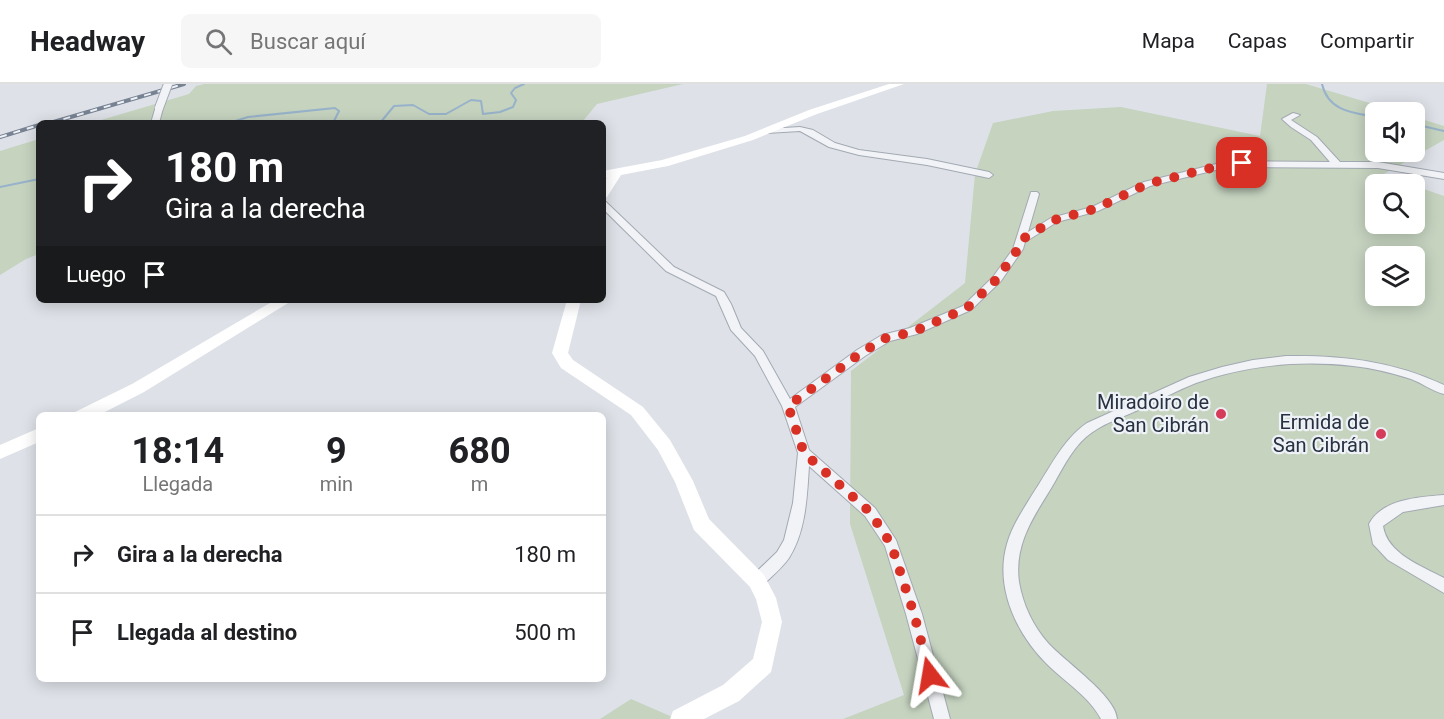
<!DOCTYPE html>
<html lang="es">
<meta charset="utf-8">
<style>
body{margin:0;font-family:Roboto,sans-serif;background:#f6f6f6;color:#202124;height:100vh;display:flex;flex-direction:column;font-size:22px;white-space:nowrap}
*{box-sizing:border-box;margin:0}
p{font-size:20px;color:#757577}
.icon{flex:none;width:33px;height:33px;fill:none;stroke:currentColor;stroke-width:2;stroke-linecap:round;stroke-linejoin:round}
.map{position:relative;flex:1;overflow:hidden}
.details{position:absolute;left:36px;top:328px;width:570px;height:270px;display:flex;flex-direction:column;background:#fff;border-radius:9px;box-shadow:0 3px 15px #0003}
.details>*{flex:none}
.hud{position:absolute;left:36px;top:36px;width:570px;height:183px;border-radius:9px;box-shadow:0 3px 15px #0003;background:#202124;color:#fff;overflow:hidden}
.tools{position:absolute;left:1365px;top:18px;display:grid;gap:12px}
.tools a{display:grid;place-items:center;width:60px;height:60px;border-radius:9px;background:#fff;box-shadow:0 3px 15px #0003;font-size:30px}
.pin{position:absolute;display:grid;place-items:center;width:51px;height:51px;color:#fff;margin:-26px;border-radius:12px;box-shadow:0 3px 9px #0006}
.me{position:absolute;width:66px;margin:-33px;rotate:346deg;stroke-linejoin:round;filter:drop-shadow(0 0 4px #0008)}
.turn{display:flex;align-items:center;gap:21px;height:126px;padding:0 30px;font-size:27px}
.turn .icon{width:78px;height:78px;stroke-width:2.5}
.turn b{display:block;font-size:42px;line-height:51px}
.then{display:flex;align-items:center;height:57px;padding:0 30px;background:#0003;gap:12px;font-size:22px}
.eta{display:flex;justify-content:space-evenly;align-items:center;height:102px;text-align:center}
.eta b{font-size:36px;font-weight:700;line-height:42px}
ul{padding:0;list-style:none}
li{display:flex;align-items:center;gap:18px;height:78px;padding:0 30px;border-top:2px solid #e0e0e0}
li div{flex:1}
li b{display:block;font-size:22px}
li em{font-style:normal}
header{display:flex;align-items:center;gap:36px;box-sizing:border-box;height:84px;padding:0 30px;background:#fff;border-bottom:2px solid #e0e0e0}
header strong{font-size:28px}
nav{display:flex;gap:33px;margin-inline-start:auto;font-size:21px}
.search{width:420px;height:54px;background:#f6f6f6;display:flex;align-items:center;gap:15px;box-sizing:border-box;padding:0 21px;border-radius:9px;color:#757577;font-size:22px}
.map>svg:first-child{display:block}
.green{fill:#c5d3bf;fill-rule:evenodd}
.lines{fill:none;stroke-linecap:round;stroke-linejoin:round}
.stream{stroke:#97b2ca;stroke-width:2}
.street-casing{stroke:#a3a9b2;stroke-width:2}
.street{fill:#f1f3f7;fill-rule:evenodd}
.secondary{fill:#fff;fill-rule:evenodd}
.rail-casing{stroke:#778293;stroke-width:4}
.rail{stroke:#eef1f6;stroke-width:2;stroke-dasharray:7;stroke-linecap:butt}
.street-bridge-casing{stroke:#a3a9b2;stroke-width:10;stroke-linecap:butt}
.street-bridge{stroke:#f1f3f7;stroke-width:8}
.route{stroke:#d93025;stroke-width:10;stroke-dasharray:0 18}
.poi-dot{fill:#d43c59;stroke:#eef1f6;stroke-width:2}
.labels{text-anchor:middle;dominant-baseline:central;stroke-width:4.5;stroke-linejoin:round;paint-order:stroke}
.poi-label{font-size:20px;fill:#273140;stroke:#eef1f6;text-anchor:end}
</style>
<header>
<strong>Headway</strong>
<div class="search"><svg class="icon" aria-label="search" viewBox="0 0 24 24"><circle cx="10" cy="10" r="6"/><path d="M15 15l6 6"/></svg>Buscar aquí</div>
<nav><a>Mapa</a><a>Capas</a><a>Compartir</a></nav>
</header>
<div class="map">
<svg width="1444" height="635" viewBox="0 0 1444 635">
<rect width="100%" height="100%" fill="#dee2e8"/>
<g class="green">
<polygon points="204,0 683,0 597,20 583,37 576,39 91,39 189,10 196,2"/>
<path d="M 1267,0 L 1306,0 L 1400,28 L 1376,28 L 1376,68 L 1414,68 L 1415,33 L 1444,42 L 1444,56 L 1382,91 L 1410,100 L 1376,100 L 1376,140 L 1414,140 L 1415,102 L 1444,112 L 1444,635 L 843,635 L 904,611 L 850,440 L 851,287 L 965,199 L 975,90 L 993,39 L 1053,27 L 1121,23 L 1260,52 ZM 1376,172 L 1414,172 L 1414,212 L 1376,212 Z"/>
<polygon points="39,55 39,170 26,175 0,191 0,67"/>
<polygon points="631,615 677,635 600,635"/>
</g>
<g class="lines">
<g class="stream">
<path d="M 1322,0 C 1328,27 1353,29 1376,33"/>
<polyline points="229,39 248,33 335,24 339,27 333,39"/>
<polyline points="380,39 394,22 413,21 429,30 446,30 471,16 481,17 483,30 500,28 513,23 516,16 511,9 515,4 524,0"/>
<polyline points="1414,40 1444,47"/>
<polyline points="0,103 39,95"/>
</g>
<g class="street-casing">
<g id="street">
<polygon points="156,22 163,24 159,39 151,39"/>
<path d="M 1293,29 L 1300,31 L 1291,36 L 1317,53 L 1340,78 L 1378,78 L 1444,89 L 1444,95 L 1378,84 L 1228,83 L 1150,102 L 1098,127 L 1057,138 L 1025,158 L 1023,165 L 1001,197 L 971,226 L 917,250 L 890,257 L 865,272 L 795,323 L 809,366 L 875,424 L 896,456 L 922,530 L 950,635 L 934,635 L 906,530 L 885,462 L 865,432 L 809,382 C 807,413 806,447 789,474 C 782,484 771,493 762,502 L 757,503 L 752,502 L 750,497 L 752,492 L 777,468 L 784,456 L 793,419 L 798,369 L 782,322 L 755,272 L 731,246 L 716,212 L 666,187 L 603,125 L 603,117 L 606,118 L 674,183 L 724,208 L 731,220 L 741,244 L 763,267 L 790,315 L 857,266 L 882,251 L 910,244 L 963,222 L 993,193 L 1013,165 L 1031,108 L 1037,108 L 1039,110 L 1028,148 L 1051,134 L 1092,123 L 1144,98 L 1228,77 L 1330,78 L 1311,56 L 1291,43 L 1282,35 Z"/>
<polygon points="800,43 813,46 835,59 859,66 927,75 989,88 993,91 989,94 927,81 859,71 829,63 800,47 767,49 763,47 767,45"/>
<path d="M 1286,272 C 1342,271 1393,277 1444,301 L 1444,310 C 1432,307 1422,299 1411,295 C 1392,289 1373,284 1353,282 C 1301,276 1246,281 1196,299 C 1176,307 1157,317 1138,326 C 1121,334 1101,340 1086,353 C 1070,367 1061,388 1050,406 C 1032,435 1014,462 1019,498 C 1023,521 1033,542 1048,559 C 1064,577 1116,612 1117,635 L 1101,635 C 1090,614 1067,599 1050,583 C 1018,553 994,505 1007,460 C 1012,442 1023,426 1032,411 C 1049,386 1062,356 1087,339 L 1189,293 L 1222,283 L 1253,276 Z"/>
<path d="M 1444,411 L 1444,421 L 1403,428 L 1383,442 C 1387,470 1422,482 1444,494 L 1444,509 L 1388,476 L 1373,460 L 1369,440 C 1382,415 1419,413 1444,411 Z"/>
</g>
</g>
<use href="#street" class="street"/>
<g class="secondary">
<polygon points="889,0 904,0 817,30 753,56 668,82 621,91 607,113 603,114 603,100 607,94 603,95 603,87 662,76 745,52 809,26"/>
<polygon points="275,216 293,216 144,308 97,332 73,332 75,328 132,300"/>
<polygon points="567,216 581,216 568,269 573,276 643,323 670,356 693,397 709,435 764,491 776,514 782,538 771,588 739,617 704,635 670,635 673,627 723,601 753,575 762,538 756,515 750,503 694,446 675,398 658,366 631,331 561,284 552,269"/>
<polygon points="39,344 39,358 0,375 0,361"/>
</g>
<g class="rail-casing">
<g id="rail">
<polyline points="50,39 184,0"/>
<polyline points="0,53 39,41"/>
</g>
</g>
<use href="#rail" class="rail"/>
<g class="street-bridge-casing">
<polyline id="street-bridge" points="159,24 168,0"/>
</g>
<use href="#street-bridge" class="street-bridge"/>
</g>
<g class="lines">
<polyline class="route" points="930,591 914,530 891,460 870,428 804,369 788,322 861,269 886,254 913,248 967,224 997,195 1018,165 1021,156 1054,136 1095,125 1147,100 1219,82 1242,79"/>
</g>
<g class="poi-dot">
<circle cx="1221" cy="330" r="6"/>
<circle cx="1381" cy="350" r="6"/>
</g>
<g class="labels">
<g class="poi-label">
<text x="1209" y="318">Miradoiro de<tspan x="1209" dy="23">San Cibrán</tspan></text>
<text x="1369" y="338">Ermida de<tspan x="1369" dy="23">San Cibrán</tspan></text>
</g>
</g>
</svg>
<div class="tools">
<a><svg class="icon" aria-label="sound" viewBox="0 0 24 24"><path d="M4 9h4l5-4v14l-5-4H4zM17 9q2 3 0 6"/></svg></a>
<a><svg class="icon" aria-label="search" viewBox="0 0 24 24"><circle cx="10" cy="10" r="6"/><path d="M15 15l6 6"/></svg></a>
<a><svg class="icon" aria-label="layers" viewBox="0 0 24 24"><path d="M12 4l9 5-9 5-9-5zM3 14l9 5 9-5"/></svg></a>
</div>
<div class="pin" style="left:1242px;top:79px;background:#d93025"><svg class="icon" aria-label="arrive" viewBox="0 0 24 24"><path d="M6 21V4h12l-3 4 3 4H6"/></svg></div>
<svg class="me" style="left:930px;top:591px" viewBox="-20 -20 40 40"><path d="M0-17L14 15 0 8-14 15z" fill="#d93025" stroke="#fff" stroke-width="4"/></svg>
<div class="hud">
<div class="turn"><svg class="icon" aria-label="right" viewBox="0 0 24 24"><path d="M7 20v-9h11M14 6l5 5-5 5"/></svg><div><b>180 m</b>Gira a la derecha</div></div>
<div class="then">Luego<svg class="icon" aria-label="arrive" viewBox="0 0 24 24"><path d="M6 21V4h12l-3 4 3 4H6"/></svg></div>
</div>
<section class="details">
<div class="eta">
<div><b>18:14</b><p>Llegada</p></div>
<div><b>9</b><p>min</p></div>
<div><b>680</b><p>m</p></div>
</div>
<ul>
<li><svg class="icon" aria-label="right" viewBox="0 0 24 24"><path d="M7 20v-9h11M14 6l5 5-5 5"/></svg><div><b>Gira a la derecha</b></div><em>180 m</em></li>
<li><svg class="icon" aria-label="arrive" viewBox="0 0 24 24"><path d="M6 21V4h12l-3 4 3 4H6"/></svg><div><b>Llegada al destino</b></div><em>500 m</em></li>
</ul>
</section>
</div>
